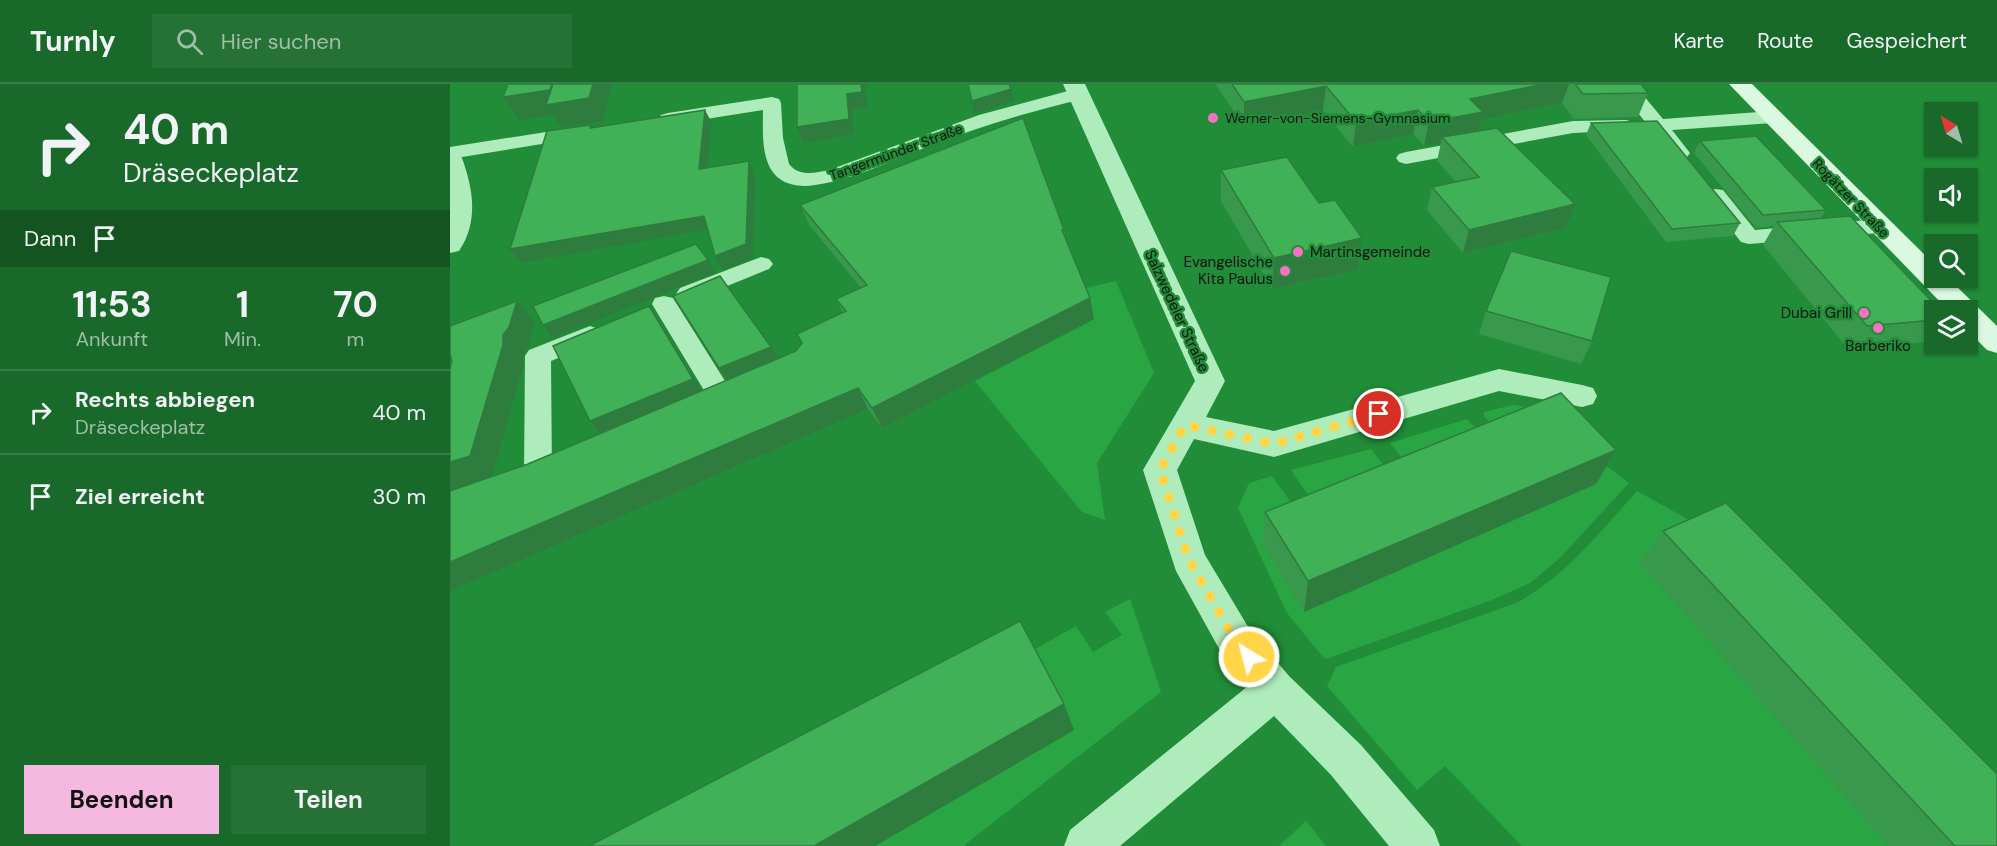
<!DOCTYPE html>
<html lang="de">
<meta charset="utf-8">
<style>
body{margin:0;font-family:"DM Sans",sans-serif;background:#267236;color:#f1f3f6;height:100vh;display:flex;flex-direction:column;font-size:22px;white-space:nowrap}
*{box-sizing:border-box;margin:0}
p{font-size:20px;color:#9fbfa8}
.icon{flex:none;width:33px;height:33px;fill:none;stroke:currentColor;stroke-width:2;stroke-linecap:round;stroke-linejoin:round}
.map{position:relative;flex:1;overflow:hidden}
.drawer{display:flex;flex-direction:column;background:#196a2a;width:450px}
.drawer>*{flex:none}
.guide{background:#196a2a;color:#f1f3f6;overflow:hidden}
.needle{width:39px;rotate:322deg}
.fabs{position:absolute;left:1474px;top:18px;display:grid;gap:12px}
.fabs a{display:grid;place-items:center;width:54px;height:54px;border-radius:0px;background:#196a2a;box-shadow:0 2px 4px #0004;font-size:30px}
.pin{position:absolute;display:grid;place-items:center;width:51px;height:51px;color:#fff;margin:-26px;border:3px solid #fff;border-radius:50%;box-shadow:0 2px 6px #0007}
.me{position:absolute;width:66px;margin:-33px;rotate:323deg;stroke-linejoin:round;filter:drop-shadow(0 0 4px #0008)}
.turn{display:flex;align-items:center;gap:21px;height:126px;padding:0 24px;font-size:27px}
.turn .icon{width:78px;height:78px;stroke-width:2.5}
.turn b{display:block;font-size:42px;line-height:51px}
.then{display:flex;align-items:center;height:57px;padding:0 24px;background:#0003;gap:12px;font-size:22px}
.eta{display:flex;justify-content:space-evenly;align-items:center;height:102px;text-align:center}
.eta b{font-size:36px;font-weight:700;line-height:42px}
.primary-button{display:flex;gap:12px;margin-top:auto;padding:12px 24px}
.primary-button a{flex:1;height:69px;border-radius:0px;background:#f5b8e1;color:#111;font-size:24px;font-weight:700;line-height:69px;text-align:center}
.primary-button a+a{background:#267236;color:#f1f3f6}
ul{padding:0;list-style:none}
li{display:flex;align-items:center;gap:18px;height:84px;padding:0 24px;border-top:2px solid #377d47}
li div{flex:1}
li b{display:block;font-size:22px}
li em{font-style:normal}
header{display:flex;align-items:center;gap:36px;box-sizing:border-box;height:84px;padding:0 30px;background:#196a2a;border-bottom:2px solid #377d47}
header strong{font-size:28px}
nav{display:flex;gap:33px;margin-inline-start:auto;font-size:21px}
.search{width:420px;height:54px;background:#267236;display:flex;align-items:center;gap:15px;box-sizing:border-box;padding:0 21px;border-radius:0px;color:#9fbfa8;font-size:22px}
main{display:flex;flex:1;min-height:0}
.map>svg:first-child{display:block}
.green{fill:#2aa543}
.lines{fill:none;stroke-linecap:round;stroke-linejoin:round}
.lane{fill:#afecbb;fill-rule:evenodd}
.street{fill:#afecbb;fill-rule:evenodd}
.secondary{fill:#dbf9e1;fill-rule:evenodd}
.wall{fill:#38984c}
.shaded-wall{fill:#2e7c3e}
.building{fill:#41b158;stroke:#2e7c3e;stroke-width:1.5}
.route{stroke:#ffd54a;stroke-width:10;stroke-dasharray:0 18}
.poi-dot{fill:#f970c7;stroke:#218d38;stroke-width:2}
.labels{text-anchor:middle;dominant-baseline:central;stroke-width:5;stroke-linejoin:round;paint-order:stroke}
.far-poi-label{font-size:14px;fill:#111;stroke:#218d38;text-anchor:start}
.far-street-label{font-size:14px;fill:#111;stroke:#218d38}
.poi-label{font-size:15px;fill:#111;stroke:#218d38;text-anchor:end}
.street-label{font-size:15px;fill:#111;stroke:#218d38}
</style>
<header>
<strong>Turnly</strong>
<div class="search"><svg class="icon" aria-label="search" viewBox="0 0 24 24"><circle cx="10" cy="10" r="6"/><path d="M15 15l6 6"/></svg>Hier suchen</div>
<nav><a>Karte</a><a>Route</a><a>Gespeichert</a></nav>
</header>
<main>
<section class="drawer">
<div class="guide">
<div class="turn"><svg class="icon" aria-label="right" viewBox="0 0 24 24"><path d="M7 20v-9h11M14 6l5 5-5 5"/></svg><div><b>40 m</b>Dräseckeplatz</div></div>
<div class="then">Dann<svg class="icon" aria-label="arrive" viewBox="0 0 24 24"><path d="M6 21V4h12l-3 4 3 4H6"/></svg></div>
</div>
<div class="eta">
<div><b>11:53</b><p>Ankunft</p></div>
<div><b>1</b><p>Min.</p></div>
<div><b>70</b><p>m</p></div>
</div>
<ul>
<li><svg class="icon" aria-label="right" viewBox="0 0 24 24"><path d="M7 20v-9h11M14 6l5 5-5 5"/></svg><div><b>Rechts abbiegen</b><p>Dräseckeplatz</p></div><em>40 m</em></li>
<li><svg class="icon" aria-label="arrive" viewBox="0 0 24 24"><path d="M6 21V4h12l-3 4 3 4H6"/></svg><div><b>Ziel erreicht</b></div><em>30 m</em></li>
</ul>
<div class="primary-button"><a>Beenden</a><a>Teilen</a></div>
</section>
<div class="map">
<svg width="1547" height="762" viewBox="0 0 1547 762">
<rect width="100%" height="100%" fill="#218d38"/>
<g class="green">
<polygon points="666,197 704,289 647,379 655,436 632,428 525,297 643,236 631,205"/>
<polygon points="1063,321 1078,323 1179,399 1110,474 1080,499 1042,516 876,575 873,573 837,529 788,424 799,399 822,392 858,442 1060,359 1034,332 1034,328"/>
<polygon points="1017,335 1046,365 970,396 940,359"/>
<polygon points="921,365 951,404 874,435 841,386"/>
<path d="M 1187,407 L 1259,447 L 1547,762 L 1072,762 L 995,682 L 967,706 L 877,602 L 886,583 L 1066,519 C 1116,492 1150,448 1187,407 Z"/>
<polygon points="680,515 711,608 513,762 425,762 624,646 582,567 626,542 643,568 672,551 655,528"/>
<polygon points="856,737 876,762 829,762"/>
</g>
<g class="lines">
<g class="lane">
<polygon points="1165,0 1184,0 1213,35 1323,27 1330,29 1333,33 1330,37 1323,39 1222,46 1240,69 1237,73 1223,73"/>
<path d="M 629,4 L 636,6 L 638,10 L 636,14 C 583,27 533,41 482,61 C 444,75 406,95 365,101 C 354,103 339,102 330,95 C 310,81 313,47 313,26 L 218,41 L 211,39 L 208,35 L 211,31 L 218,29 L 322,13 L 329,15 L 331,19 L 333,54 L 339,80 C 349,93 365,89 379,86 L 529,31 Z"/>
<polygon points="1176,36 1183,38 1186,42 1183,46 1123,49 956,80 949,78 946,74 949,70 956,68 1123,37"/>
<polygon points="134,42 141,44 144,48 141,52 0,75 0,63"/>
<polygon points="1265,105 1273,106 1305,146 1429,135 1437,137 1440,142 1437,147 1429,149 1299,160 1291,158 1254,111 1257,106"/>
<polygon points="311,173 319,175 323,180 319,185 238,218 230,216 226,210 230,204"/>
<path d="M 214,212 L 223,214 L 280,305 L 284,312 C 277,326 252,334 237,329 L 234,322 L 237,315 L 255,308 L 202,220 L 205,214 Z"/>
<polygon points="140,242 149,245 153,251 149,257 101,277 102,390 98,398 88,401 78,398 74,390 75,272 79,266"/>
</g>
<g class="street">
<polygon points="613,0 635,0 775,297 756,333 824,347 1049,285 1132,301 1143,304 1147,312 1143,320 1132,323 1049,307 824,373 744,355 727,386 755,471 800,546 839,592 911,661 984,746 990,762 939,762 881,691 824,632 670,762 614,762 620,746 798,602 772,570 726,487 693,386 745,297"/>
<path d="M 0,67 L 8,69 L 12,74 C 23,105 29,137 9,167 L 0,169 Z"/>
</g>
<polygon class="secondary" points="1279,0 1302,0 1485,181 1485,194 1498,194 1547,242 1547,269 1537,266 1518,247 1518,226 1498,226"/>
</g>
<g class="wall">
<polygon points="765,0 1191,0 1198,9 1188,33 1124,35 1112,19 1031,36 1029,47 1125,120 1116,144 1013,169 977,126 982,103 1006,98 987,77 991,59 974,62 963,50 903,63 873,27 794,42"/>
<polygon points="1141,39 1290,139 1283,152 1216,158 1136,51"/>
<polygon points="1250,57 1376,126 1371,134 1485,226 1485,249 1477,258 1398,265 1313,161 1324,142 1306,144 1244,69"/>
<polygon points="771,86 869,119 907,186 822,205 771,117"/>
<polygon points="350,121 614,146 616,157 640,214 644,235 432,344 418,325 0,507 0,407 78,380 150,349 140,337 199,222 208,235 252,307 277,296 269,284 321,263 328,275 346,267 393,229 386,215 411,204 360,142"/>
<polygon points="1036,227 1142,257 1131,280 1029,250"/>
<polygon points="1146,400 854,528 813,461 815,428"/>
<polygon points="1213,447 1547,762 1438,762 1190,479"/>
</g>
<g class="shaded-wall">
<polygon points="143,0 162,0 153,37 111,43 103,31 69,36 53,13"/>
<polygon points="411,0 415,0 418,23 402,26 404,50 354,59 347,43"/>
<polygon points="1094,0 1119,0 1112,19 1031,36 1027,53 992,53 991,59 974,62 979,38 1020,15"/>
<polygon points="876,2 873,27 794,42 794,18"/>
<polygon points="561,5 564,17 525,29 522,17"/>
<polygon points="255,26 262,39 256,99 249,85"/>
<polygon points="968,26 963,50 903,63 906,38"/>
<polygon points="299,77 305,90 303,174 273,186 265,172"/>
<polygon points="1125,120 1116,144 1013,169 1019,146"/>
<polygon points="254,132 261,145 71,179 60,165"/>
<polygon points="912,154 907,186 822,205 824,174"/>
<polygon points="258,176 265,189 103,254 93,241"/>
<polygon points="640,214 644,235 432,344 422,324"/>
<polygon points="67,217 85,238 78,264 73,272 73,282 42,392 0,407 0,378 53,251"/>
<polygon points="199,222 208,235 252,307 150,349 140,337"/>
<polygon points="321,263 329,275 277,296 269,284"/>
<polygon points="408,304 418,325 0,507 0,478"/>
<polygon points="1166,366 1146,400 854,528 858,497"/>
<polygon points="614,620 624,646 425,762 364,762"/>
</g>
<g class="building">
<polygon points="58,0 102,0 100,6 53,13"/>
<polygon points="103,0 143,0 139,14 96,21"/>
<polygon points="347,0 411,0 412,8 397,10 399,35 347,43"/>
<polygon points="518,0 559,0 561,5 522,17"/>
<polygon points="782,0 1094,0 1020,15 1033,28 979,38 968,26 906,38 876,2 794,18"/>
<polygon points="1125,0 1191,0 1198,9 1133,10"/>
<polygon points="255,26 249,85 299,77 296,160 265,172 254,132 60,165 97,47 140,41 140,44"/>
<polygon points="573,34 614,146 612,146 640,214 422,324 408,304 0,478 0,407 78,380 346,267 352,259 347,250 396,227 386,215 417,201 350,121"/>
<polygon points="1207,37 1290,139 1222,145 1141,39"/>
<polygon points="1047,44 1125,120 1019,146 982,103 1029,93 992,53"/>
<polygon points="1306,52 1376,126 1313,131 1250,57"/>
<polygon points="837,73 869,119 885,116 912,154 824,174 771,86"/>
<polygon points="1400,132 1490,226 1485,226 1485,236 1417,242 1327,138"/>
<polygon points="246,160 258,176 93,241 83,222"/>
<polygon points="1061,167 1161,193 1142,257 1036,227"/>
<polygon points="270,192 321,263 269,284 223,212"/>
<polygon points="67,217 59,243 53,251 53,261 20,372 0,378 0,284 2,277 0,270 0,242"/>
<polygon points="199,222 243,295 140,337 103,262"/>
<polygon points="1111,309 1166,366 858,497 815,428"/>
<polygon points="1276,419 1547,690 1547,762 1505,762 1213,447"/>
<polygon points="570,537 614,620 364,762 139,762"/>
</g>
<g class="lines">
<polyline class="route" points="799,573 786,558 739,476 710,386 735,341 824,360 929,330"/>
</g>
<g class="poi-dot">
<circle cx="763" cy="34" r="6"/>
<circle cx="848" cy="168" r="6"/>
<circle cx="835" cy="187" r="6"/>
<circle cx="1414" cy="229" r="6"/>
<circle cx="1428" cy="244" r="6"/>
</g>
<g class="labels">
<g class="far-poi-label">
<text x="775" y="34">Werner-von-Siemens-Gymnasium</text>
</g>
<g class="far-street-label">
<text transform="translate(446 68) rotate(-20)">Tangermünder Straße</text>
<text transform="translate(1401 114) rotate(46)">Rogätzer Straße</text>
</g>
<g class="poi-label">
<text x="860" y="168" text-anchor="start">Martinsgemeinde</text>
<text x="823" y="178">Evangelische<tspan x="823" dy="17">Kita Paulus</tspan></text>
<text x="1402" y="229">Dubai Grill</text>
<text x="1428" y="262" text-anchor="middle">Barberiko</text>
</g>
<g class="street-label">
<text transform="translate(727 227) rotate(65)">Salzwedeler Straße</text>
</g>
</g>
</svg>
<div class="fabs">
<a><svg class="needle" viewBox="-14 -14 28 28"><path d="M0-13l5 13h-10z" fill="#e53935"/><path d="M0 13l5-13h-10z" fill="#9fbfa8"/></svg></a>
<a><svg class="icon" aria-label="sound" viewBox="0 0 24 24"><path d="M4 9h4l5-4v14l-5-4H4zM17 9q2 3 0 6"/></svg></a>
<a><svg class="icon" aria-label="search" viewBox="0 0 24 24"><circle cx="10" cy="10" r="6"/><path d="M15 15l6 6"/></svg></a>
<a><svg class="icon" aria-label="layers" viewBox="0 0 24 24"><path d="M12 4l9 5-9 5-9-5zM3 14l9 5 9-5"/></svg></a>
</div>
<div class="pin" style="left:929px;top:330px;background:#d93025"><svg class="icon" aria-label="arrive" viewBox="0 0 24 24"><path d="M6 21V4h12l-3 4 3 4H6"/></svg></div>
<svg class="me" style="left:799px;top:573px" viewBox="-20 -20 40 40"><circle r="17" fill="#ffd54a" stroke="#fff" stroke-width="3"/><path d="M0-11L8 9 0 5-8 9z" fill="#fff"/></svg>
</div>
</main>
